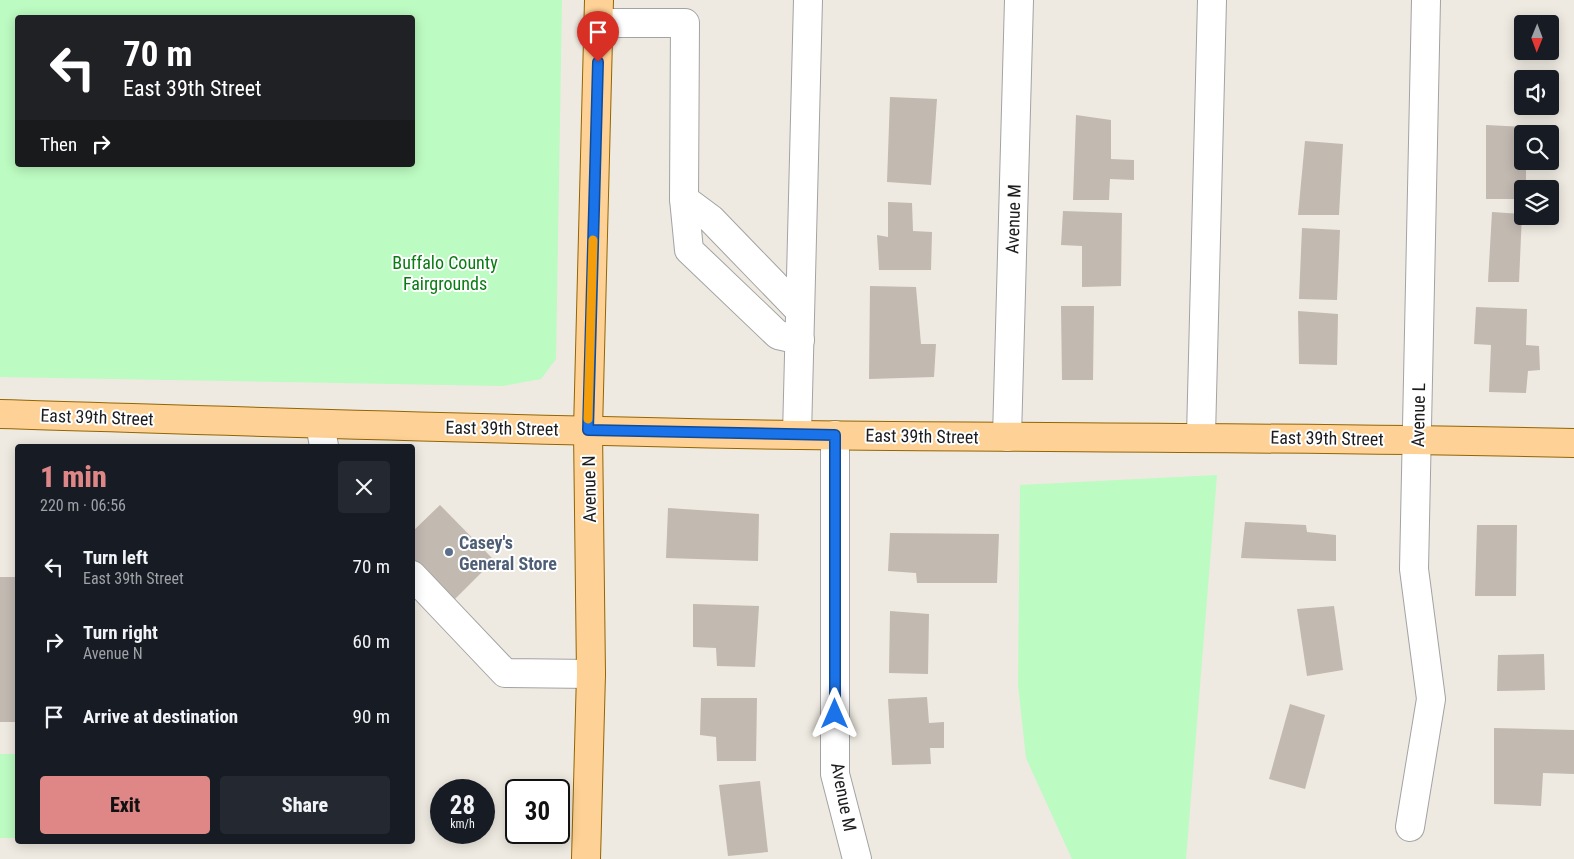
<!DOCTYPE html>
<meta charset="utf-8">
<style>
body{margin:0;font-family:"Roboto Condensed",sans-serif;background:#242831;color:#f1f3f6;height:100vh;display:flex;flex-direction:column;font-size:19px;white-space:nowrap}
*{box-sizing:border-box;margin:0}
p{font-size:16px;color:#9ea1a6}
.icon{flex:none;width:28px;height:28px;fill:none;stroke:currentColor;stroke-width:2;stroke-linecap:round;stroke-linejoin:round}
.map{position:relative;flex:1;overflow:hidden}
.side{position:absolute;left:15px;top:444px;width:400px;height:400px;display:flex;flex-direction:column;background:#171b24;border-radius:5px;box-shadow:0 2px 12px #0003}
.side>*{flex:none}
.guide{position:absolute;left:15px;top:15px;width:400px;height:152px;border-radius:5px;box-shadow:0 2px 12px #0003;background:#202124;color:#fff;overflow:hidden}
.needle{width:32px;rotate:181deg}
.buttons{position:absolute;left:1514px;top:15px;display:grid;gap:10px}
.buttons a{display:grid;place-items:center;width:45px;height:45px;border-radius:5px;background:#171b24;box-shadow:0 2px 12px #0003;font-size:25px}
.speed{position:absolute;left:430px;top:779px;display:flex;gap:10px;font-size:25px;font-weight:700;text-align:center}
.speed>*{display:grid;place-content:center;width:65px;height:65px;border-radius:50%;background:#171b24;box-shadow:0 2px 12px #0003;line-height:1}
.speed small{font-size:12px;font-weight:400}
.speed .limit{border:2px solid #111;border-radius:8px;background:#fff;color:#111}
.pin{position:absolute;display:grid;place-items:center;width:42px;height:42px;color:#fff;margin:-51px -21px;border-radius:50% 50% 50% 0;rotate:-45deg;box-shadow:0 0 5px #0007}
.pin .icon{rotate:45deg}
.me{position:absolute;width:55px;margin:-28px;rotate:0deg;stroke-linejoin:round;filter:drop-shadow(0 0 4px #0008)}
.turn{display:flex;align-items:center;gap:18px;height:105px;padding:0 25px;font-size:22px}
.turn .icon{width:65px;height:65px;stroke-width:2.5}
.turn b{display:block;font-size:35px;line-height:42px}
.then{display:flex;align-items:center;height:48px;padding:0 25px;background:#0003;gap:10px;font-size:19px}
.round{display:grid;place-items:center;flex:none;width:52px;height:52px;border-radius:5px;background:#242831}
.summary{display:flex;align-items:center;justify-content:space-between;height:85px;padding:0 25px}
h1{font-size:30px;font-weight:800;line-height:38px;color:#df8787}
.button{display:flex;gap:10px;margin-top:auto;padding:10px 25px}
.button a{flex:1;height:58px;border-radius:5px;background:#df8787;color:#111;font-size:20px;font-weight:800;line-height:58px;text-align:center}
.button a+a{background:#242831;color:#f1f3f6}
ul{padding:0;list-style:none}
li{display:flex;align-items:center;gap:15px;height:75px;padding:0 25px}
li div{flex:1}
li b{display:block;font-size:19px}
li em{font-style:normal}
.map>svg:first-child{display:block}
.park{fill:#bcfbc1;fill-rule:evenodd}
.building{fill:#c2b9b1}
.lines{fill:none;stroke-linecap:round;stroke-linejoin:round}
.minor-casing{stroke:#a3a3a3;stroke-width:30}
.major-casing{stroke:#946500;stroke-width:30}
.minor{stroke:#fff;stroke-width:28}
.major{stroke:#fed296;stroke-width:28}
.route-casing{stroke:#114b97;stroke-width:12}
.route{stroke:#1a73e8;stroke-width:9}
.slow{stroke:#f59e0b;stroke-width:9}
.service-dot{fill:#5c6f8a;stroke:#fff;stroke-width:2}
.labels{text-anchor:middle;dominant-baseline:central;stroke-width:4;stroke-linejoin:round;paint-order:stroke}
.street-label{font-size:18px;fill:#1c1c1c;stroke:#fff}
.park-label{font-size:18px;fill:#087c13;stroke:#fff}
.service-label{font-size:18px;font-weight:bold;fill:#4e5e75;stroke:#fff;text-anchor:start}
</style>
<div class="map">
<svg width="1574" height="859" viewBox="0 0 1574 859">
<rect width="100%" height="100%" fill="#eeeae1"/>
<g class="park">
<path d="M 0,0 L 562,0 L 556,359 L 541,379 L 503,386 L 0,377 ZM 18,18 L 412,18 L 412,165 L 18,165 Z"/>
<polygon points="1217,475 1186,859 1072,859 1026,758 1018,685 1020,485"/>
<rect x="0" y="754" width="17" height="84"/>
</g>
<g class="building">
<polygon points="890,97 937,99 931,185 887,182"/>
<polygon points="1076,115 1111,120 1111,159 1134,160 1134,180 1110,179 1109,200 1073,200"/>
<polygon points="1486,125 1527,127 1527,134 1522,134 1522,161 1526,161 1526,189 1522,189 1522,199 1486,199"/>
<polygon points="1305,141 1343,144 1339,215 1298,215"/>
<polygon points="888,202 912,203 913,231 932,232 931,270 879,270 877,235 888,237"/>
<polygon points="1063,211 1122,213 1121,286 1082,287 1082,246 1061,245"/>
<polygon points="1492,212 1522,214 1519,282 1488,282"/>
<polygon points="1302,228 1340,230 1337,300 1299,299"/>
<polygon points="870,286 916,287 921,344 936,344 934,377 869,379"/>
<polygon points="1061,306 1094,306 1093,380 1062,380"/>
<polygon points="1476,307 1527,309 1526,345 1539,346 1540,370 1528,371 1526,393 1489,392 1491,345 1474,344"/>
<polygon points="1298,311 1338,314 1337,365 1299,364"/>
<polygon points="440,505 494,560 453,601 412,559 412,532"/>
<polygon points="668,508 759,514 758,561 666,558"/>
<polygon points="1245,522 1306,525 1307,532 1336,535 1336,561 1241,558"/>
<polygon points="1477,525 1517,525 1516,596 1475,596"/>
<polygon points="890,533 999,534 997,583 917,583 916,573 888,571"/>
<rect x="0" y="577" width="18" height="145"/>
<polygon points="693,604 759,606 755,667 717,666 716,648 693,647"/>
<polygon points="1334,606 1343,670 1307,676 1297,609"/>
<polygon points="890,611 929,614 928,674 889,673"/>
<polygon points="1544,654 1545,690 1497,691 1498,655"/>
<polygon points="927,697 929,723 944,722 944,748 930,748 931,764 892,765 888,699"/>
<polygon points="701,698 757,698 756,761 717,761 716,737 700,735"/>
<polygon points="1290,704 1325,715 1305,789 1269,779"/>
<polygon points="1494,728 1574,730 1574,774 1543,773 1541,806 1494,804"/>
<polygon points="760,781 768,852 728,856 719,785"/>
</g>
<g class="lines">
<g class="minor-casing">
<g id="minor">
<polyline points="599,23 685,23 684,199 689,250 778,335 800,340"/>
<polyline points="684,199 711,219 800,311"/>
<polyline points="320,424 324,446"/>
<polyline points="797,435 808,0"/>
<polyline points="835,435 835,774 857,859"/>
<polyline points="1201,436 1212,0"/>
<polyline points="1007,437 1019,0"/>
<polyline points="412,575 505,673 591,674"/>
<polyline points="1410,827 1431,699 1414,569 1426,0"/>
</g>
</g>
<g class="major-casing">
<g id="major">
<path d="M 0,414 C 266,422 532,431 799,435 C 1057,438 1316,437 1574,443"/>
<polyline points="586,859 591,674 588,430 599,0"/>
</g>
</g>
<use href="#minor" class="minor"/>
<use href="#major" class="major"/>
</g>
<g class="lines">
<g class="route-casing">
<polyline id="route" points="598,62 588,430 835,435 835,714"/>
</g>
<use href="#route" class="route"/>
<polyline class="slow" points="588,419 593,240"/>
</g>
<circle class="service-dot" cx="449" cy="552" r="5"/>
<g class="labels">
<g class="street-label">
<text transform="translate(1013 219) rotate(-88)">Avenue M</text>
<text transform="translate(1418 415) rotate(-89)">Avenue L</text>
<text transform="translate(97 417) rotate(2)">East 39th Street</text>
<text transform="translate(502 428) rotate(1)">East 39th Street</text>
<text transform="translate(922 436) rotate(1)">East 39th Street</text>
<text transform="translate(1327 438) rotate(1)">East 39th Street</text>
<text transform="translate(589 489) rotate(-91)">Avenue N</text>
<text transform="translate(844 797) rotate(79)">Avenue M</text>
</g>
<g class="park-label">
<text x="445" y="262">Buffalo County<tspan x="445" dy="21">Fairgrounds</tspan></text>
</g>
<g class="service-label">
<text x="459" y="542">Casey's<tspan x="459" dy="21">General Store</tspan></text>
</g>
</g>
</svg>
<div class="buttons">
<a><svg class="needle" viewBox="-14 -14 28 28"><path d="M0-13l5 13h-10z" fill="#e53935"/><path d="M0 13l5-13h-10z" fill="#9ea1a6"/></svg></a>
<a><svg class="icon" aria-label="sound" viewBox="0 0 24 24"><path d="M4 9h4l5-4v14l-5-4H4zM17 9q2 3 0 6"/></svg></a>
<a><svg class="icon" aria-label="search" viewBox="0 0 24 24"><circle cx="10" cy="10" r="6"/><path d="M15 15l6 6"/></svg></a>
<a><svg class="icon" aria-label="layers" viewBox="0 0 24 24"><path d="M12 4l9 5-9 5-9-5zM3 14l9 5 9-5"/></svg></a>
</div>
<div class="speed"><div>28<small>km/h</small></div><div class="limit">30</div></div>
<div class="pin" style="left:598px;top:62px;background:#d93025"><svg class="icon" aria-label="arrive" viewBox="0 0 24 24"><path d="M6 21V4h12l-3 4 3 4H6"/></svg></div>
<svg class="me" style="left:835px;top:714px" viewBox="-20 -20 40 40"><path d="M0-17L14 15 0 8-14 15z" fill="#1a73e8" stroke="#fff" stroke-width="4"/></svg>
<div class="guide">
<div class="turn"><svg class="icon" aria-label="left" viewBox="0 0 24 24"><path d="M17 20v-9H6M10 6l-5 5 5 5"/></svg><div><b>70 m</b>East 39th Street</div></div>
<div class="then">Then<svg class="icon" aria-label="right" viewBox="0 0 24 24"><path d="M7 20v-9h11M14 6l5 5-5 5"/></svg></div>
</div>
<section class="side">
<div class="summary"><div><h1>1 min</h1><p>220 m · 06:56</p></div><a class="round"><svg class="icon" aria-label="close" viewBox="0 0 24 24"><path d="M6 6l12 12M18 6L6 18"/></svg></a></div>
<ul>
<li><svg class="icon" aria-label="left" viewBox="0 0 24 24"><path d="M17 20v-9H6M10 6l-5 5 5 5"/></svg><div><b>Turn left</b><p>East 39th Street</p></div><em>70 m</em></li>
<li><svg class="icon" aria-label="right" viewBox="0 0 24 24"><path d="M7 20v-9h11M14 6l5 5-5 5"/></svg><div><b>Turn right</b><p>Avenue N</p></div><em>60 m</em></li>
<li><svg class="icon" aria-label="arrive" viewBox="0 0 24 24"><path d="M6 21V4h12l-3 4 3 4H6"/></svg><div><b>Arrive at destination</b></div><em>90 m</em></li>
</ul>
<div class="button"><a>Exit</a><a>Share</a></div>
</section>
</div>
